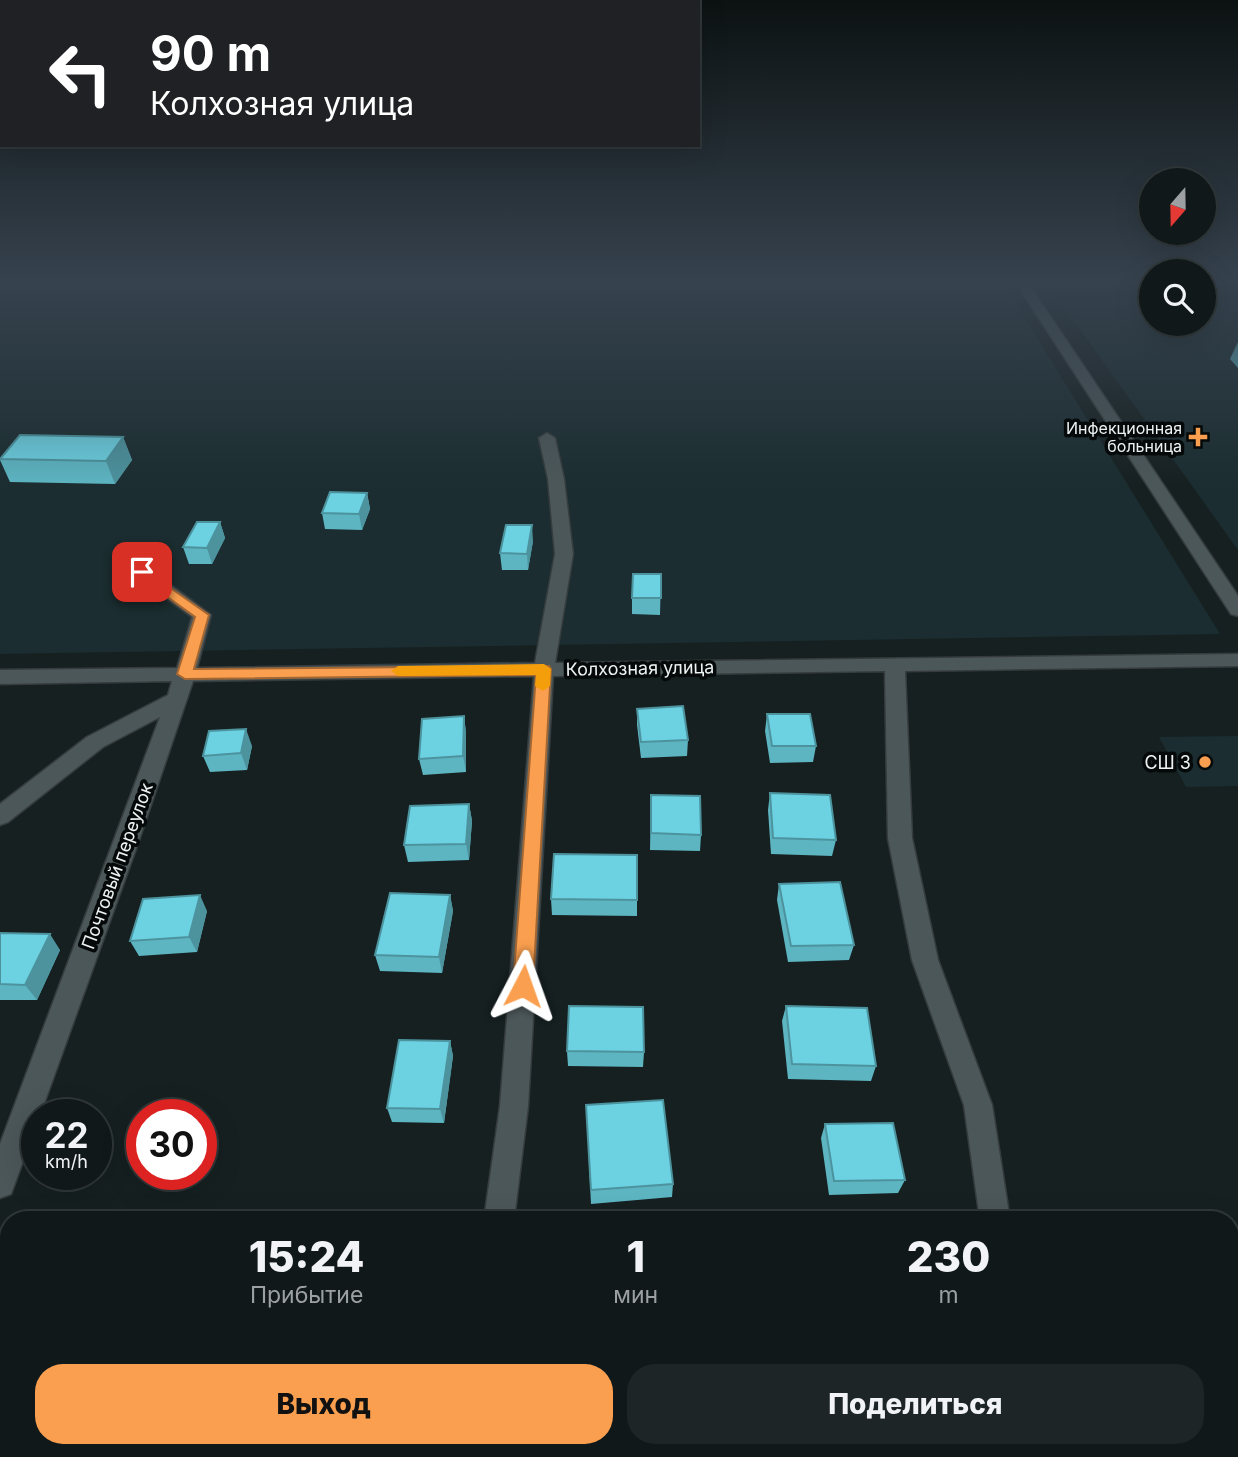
<!DOCTYPE html>
<html lang="ru">
<meta charset="utf-8">
<style>
body{margin:0;font-family:Inter,sans-serif;background:#1e2526;color:#f1f3f6;height:100vh;display:flex;flex-direction:column;font-size:26px;white-space:nowrap}
*{box-sizing:border-box;margin:0}
p{font-size:23px;color:#9ca0a2}
.icon{flex:none;width:38px;height:38px;fill:none;stroke:currentColor;stroke-width:2;stroke-linecap:round;stroke-linejoin:round}
.map{position:relative;flex:1;overflow:hidden}
.sheet{position:absolute;left:0px;top:1211px;width:1239px;height:247px;display:flex;flex-direction:column;background:#101819;border-radius:28px 28px 0 0;box-shadow:0 7px 28px #0002,0 0 0 2px #303738}
.sheet>*{flex:none}
.guide{position:absolute;left:0px;top:0px;width:700px;height:147px;box-shadow:0 7px 28px #0002,0 0 0 2px #303738;background:#202124;color:#fff;overflow:hidden}
.needle{width:46px;rotate:200deg}
.buttons{position:absolute;left:1139px;top:168px;display:grid;gap:14px}
.buttons a{display:grid;place-items:center;width:77px;height:77px;border-radius:50%;background:#101819;box-shadow:0 7px 28px #0002,0 0 0 2px #303738;font-size:35px}
.speed{position:absolute;left:21px;top:1099px;display:flex;gap:14px;font-size:35px;font-weight:700;text-align:center}
.speed>*{display:grid;place-content:center;width:91px;height:91px;border-radius:50%;background:#101819;box-shadow:0 7px 28px #0002,0 0 0 2px #303738;line-height:1}
.speed small{font-size:18px;font-weight:400}
.speed .limit{border:10px solid #d22;background:#fff;color:#111}
.pin{position:absolute;display:grid;place-items:center;width:60px;height:60px;color:#fff;margin:-30px;border-radius:14px;box-shadow:0 4px 10px #0006}
.me{position:absolute;width:77px;margin:-38px;rotate:4deg;stroke-linejoin:round;filter:drop-shadow(0 0 5px #0008)}
.turn{display:flex;align-items:center;gap:24px;height:147px;padding:0 35px;font-size:32px}
.turn .icon{width:91px;height:91px;stroke-width:2.5}
.turn b{display:block;font-size:49px;line-height:60px}
.eta{display:flex;justify-content:space-evenly;align-items:center;height:119px;text-align:center}
.eta b{font-size:42px;font-weight:800;line-height:49px}
.button{display:flex;gap:14px;margin-top:auto;padding:14px 35px}
.button a{flex:1;height:80px;border-radius:28px;background:#fa9f4f;color:#111;font-size:28px;font-weight:800;line-height:80px;text-align:center}
.button a+a{background:#1e2526;color:#f1f3f6}
.map>svg:first-child{display:block}
.built{fill:#1b2d30}
.lines{fill:none;stroke-linecap:round;stroke-linejoin:round}
.minor-casing{stroke:#363c3e;stroke-width:3}
.minor{fill:#4c5759;fill-rule:evenodd}
.wall{fill:#5db5c2}
.shaded-wall{fill:#4c939e}
.building{fill:#6cd2e2;stroke:#4c939e;stroke-width:2}
.route{fill:#fa9f4f;stroke:#a26733;stroke-width:2}
.slow{fill:#f59e0b}
.poi-dot{fill:#fa9f4f;stroke:#050909;stroke-width:2.5}
.labels{text-anchor:middle;dominant-baseline:central;stroke-width:7;stroke-linejoin:round;paint-order:stroke}
.far-poi-label{font-size:16px;fill:#edf3f4;stroke:#050909;text-anchor:end}
.street-label{font-size:18px;fill:#edf3f4;stroke:#050909}
.poi-label{font-size:18px;fill:#edf3f4;stroke:#050909;text-anchor:end}
</style>
<div class="map">
<svg width="1238" height="1457" viewBox="0 0 1238 1457">
<rect width="100%" height="100%" fill="#162021"/>
<g class="built">
<polygon points="0,283 1003,283 1220,634 0,654"/>
<polygon points="1059,300 1151,300 1152,324 1204,324 1204,300 1238,300 1238,550"/>
<polygon points="1238,736 1238,786 1186,787 1159,737"/>
</g>
<g class="lines">
<g class="minor-casing">
<g id="minor">
<polygon points="1016,283 1028,283 1238,596 1238,616 1231,614"/>
<polygon points="547,433 555,438 564,479 573,554 555,663 1238,654 1238,666 905,671 912,838 938,960 992,1105 1010,1220 980,1220 964,1105 912,960 888,838 885,671 553,676 528,1106 514,1220 484,1220 500,1106 534,676 193,681 137,846 40,1115 37,1115 37,1123 11,1194 0,1198 0,1144 160,717 103,747 8,822 0,825 0,804 87,737 168,695 172,681 0,684 0,670 177,668 192,617 136,576 133,572 136,568 148,568 211,615 197,668 535,663 555,554 548,479 539,438"/>
<rect x="0" y="1404" width="9" height="34"/>
<polygon points="414,1449 484,1449 488,1457 418,1457"/>
<rect x="1003" y="1449" width="36" height="8"/>
</g>
</g>
<use href="#minor" class="minor"/>
</g>
<g class="wall">
<polygon points="1238,342 1238,368 1230,359"/>
<polygon points="123,437 132,460 115,484 10,482 0,460 0,458"/>
<polygon points="367,493 370,509 362,530 325,529 322,513"/>
<polygon points="220,522 225,538 212,564 189,564 183,547"/>
<polygon points="533,541 528,570 502,570 500,553"/>
<polygon points="661,574 660,615 632,614 632,598"/>
<polygon points="637,709 688,740 687,756 641,758 637,725"/>
<polygon points="767,714 816,746 813,762 770,763 765,731"/>
<polygon points="464,716 466,733 466,772 423,775 419,759"/>
<polygon points="252,746 247,770 210,772 203,756"/>
<polygon points="770,793 836,840 832,856 771,854 768,810"/>
<polygon points="651,795 701,835 700,851 650,850"/>
<polygon points="469,804 472,821 469,860 408,862 404,845"/>
<polygon points="637,855 637,916 552,915 551,899"/>
<polygon points="779,884 854,945 849,960 788,962 777,900"/>
<polygon points="450,895 453,911 442,973 380,971 375,955"/>
<polygon points="207,911 197,952 139,956 130,941"/>
<polygon points="0,933 60,950 37,1000 0,1000"/>
<polygon points="786,1006 876,1066 871,1081 788,1079 782,1021"/>
<polygon points="450,1041 453,1056 444,1123 392,1122 387,1108"/>
<polygon points="567,1051 644,1052 643,1067 568,1066"/>
<polygon points="586,1105 673,1184 672,1197 591,1204"/>
<polygon points="825,1124 905,1180 898,1193 829,1195 821,1138"/>
</g>
<g class="shaded-wall">
<polygon points="123,437 132,460 115,484 106,461"/>
<polygon points="367,493 370,509 362,530 359,514"/>
<polygon points="220,522 225,538 212,564 207,548"/>
<polygon points="532,525 533,541 528,570 527,554"/>
<polygon points="464,716 466,733 466,772 463,756"/>
<polygon points="246,729 252,746 247,770 241,753"/>
<polygon points="469,804 472,821 469,860 466,844"/>
<polygon points="200,895 207,911 197,952 189,937"/>
<polygon points="450,895 453,911 442,973 439,957"/>
<polygon points="50,934 60,950 37,1000 25,985"/>
<polygon points="450,1041 453,1056 444,1123 440,1109"/>
</g>
<g class="building">
<polygon points="20,435 123,437 106,461 0,459"/>
<polygon points="330,492 367,493 359,514 322,513"/>
<polygon points="197,522 220,522 207,548 183,547"/>
<polygon points="506,525 532,525 527,554 500,553"/>
<polygon points="633,574 661,574 661,598 632,598"/>
<polygon points="683,706 688,740 641,742 637,709"/>
<polygon points="767,714 810,714 816,746 772,746"/>
<polygon points="464,716 463,756 419,759 422,719"/>
<polygon points="246,729 241,753 203,756 209,731"/>
<polygon points="770,793 830,795 836,840 773,838"/>
<polygon points="651,795 700,796 701,835 651,833"/>
<polygon points="469,804 466,844 404,845 410,806"/>
<polygon points="554,854 637,855 637,900 551,899"/>
<polygon points="840,882 854,945 791,946 779,884"/>
<polygon points="390,893 450,895 439,957 375,955"/>
<polygon points="200,895 189,937 130,941 143,899"/>
<polygon points="0,933 50,934 25,985 0,984"/>
<polygon points="569,1006 643,1007 644,1052 567,1051"/>
<polygon points="786,1006 867,1008 876,1066 792,1064"/>
<polygon points="399,1040 450,1041 440,1109 387,1108"/>
<polygon points="663,1100 673,1184 591,1190 586,1105"/>
<polygon points="893,1123 905,1180 834,1181 825,1124"/>
</g>
<linearGradient id="sky" x2="0" y2="1"><stop stop-color="#0c1212"/><stop offset="0.58" stop-color="#36424e"/><stop offset="1" stop-color="#36424e" stop-opacity="0"/></linearGradient>
<rect width="1238" height="487" fill="url(#sky)"/>
<polygon class="route" points="142,568 209,615 194,669 549,666 551,669 533,986 530,993 523,995 516,993 513,986 536,675 185,679 177,674 195,617 137,575 137,569"/>
<polygon class="slow" points="544,664 551,669 550,686 543,691 535,686 536,675 398,676 391,671 398,666"/>
<g class="poi-dot">
<path d="M1194.5 426.5h7v7h7v7h-7v7h-7v-7h-7v-7h7z"/>
<circle cx="1205" cy="762" r="7"/>
</g>
<g class="labels">
<g class="far-poi-label">
<text x="1182" y="428">Инфекционная<tspan x="1182" dy="18">больница</tspan></text>
</g>
<g class="street-label">
<text transform="translate(640 668) rotate(-1)">Колхозная улица</text>
<text transform="translate(117 866) rotate(-70)">Почтовый переулок</text>
</g>
<g class="poi-label">
<text x="1191" y="762">СШ 3</text>
</g>
</g>
</svg>
<div class="buttons">
<a><svg class="needle" viewBox="-14 -14 28 28"><path d="M0-13l5 13h-10z" fill="#e53935"/><path d="M0 13l5-13h-10z" fill="#9ca0a2"/></svg></a>
<a><svg class="icon" aria-label="search" viewBox="0 0 24 24"><circle cx="10" cy="10" r="6"/><path d="M15 15l6 6"/></svg></a>
</div>
<div class="speed"><div>22<small>km/h</small></div><div class="limit">30</div></div>
<div class="pin" style="left:142px;top:572px;background:#d93025"><svg class="icon" aria-label="arrive" viewBox="0 0 24 24"><path d="M6 21V4h12l-3 4 3 4H6"/></svg></div>
<svg class="me" style="left:523px;top:986px" viewBox="-20 -20 40 40"><path d="M0-17L14 15 0 8-14 15z" fill="#fa9f4f" stroke="#fff" stroke-width="4"/></svg>
<div class="guide">
<div class="turn"><svg class="icon" aria-label="left" viewBox="0 0 24 24"><path d="M17 20v-9H6M10 6l-5 5 5 5"/></svg><div><b>90 m</b>Колхозная улица</div></div>
</div>
<section class="sheet">
<div class="eta">
<div><b>15:24</b><p>Прибытие</p></div>
<div><b>1</b><p>мин</p></div>
<div><b>230</b><p>m</p></div>
</div>
<div class="button"><a>Выход</a><a>Поделиться</a></div>
</section>
</div>
